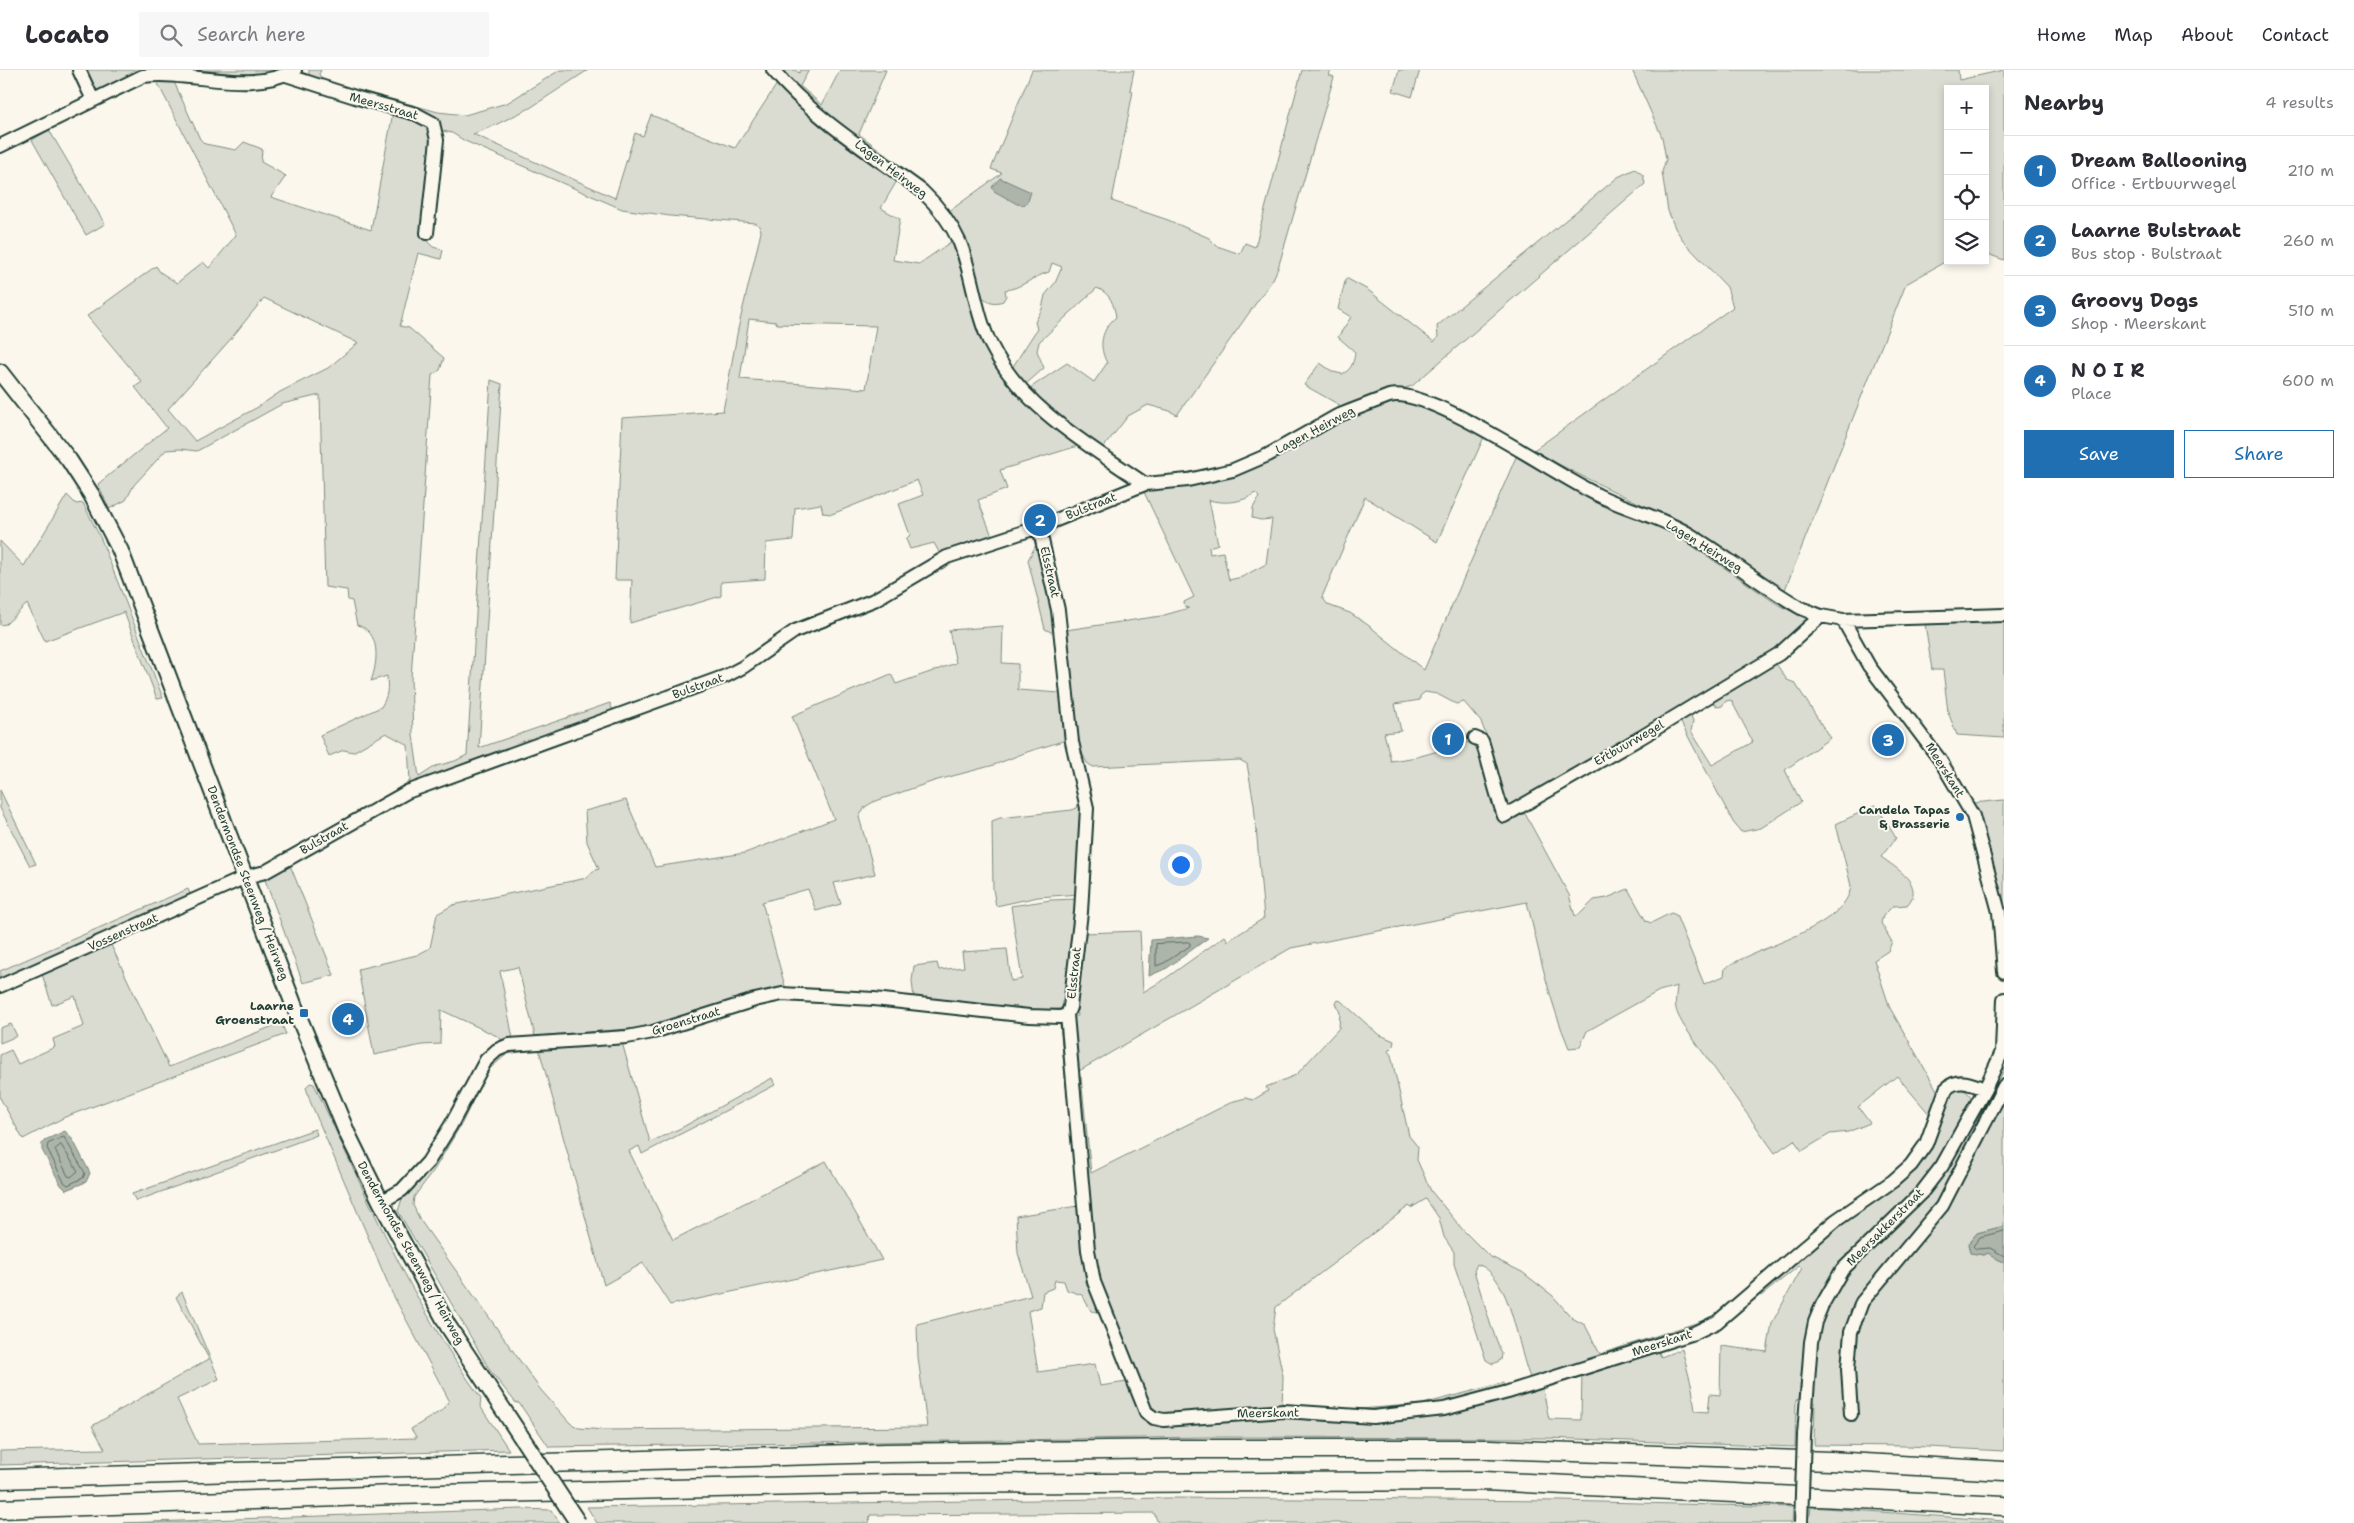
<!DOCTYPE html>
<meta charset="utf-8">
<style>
:root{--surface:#fff;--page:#f7f7f7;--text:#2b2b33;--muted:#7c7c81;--line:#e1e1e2;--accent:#1f6fb2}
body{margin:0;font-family:"Shantell Sans",sans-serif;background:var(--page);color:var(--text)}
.controls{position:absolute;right:15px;top:15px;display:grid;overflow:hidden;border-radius:0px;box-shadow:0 2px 8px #0003}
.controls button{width:45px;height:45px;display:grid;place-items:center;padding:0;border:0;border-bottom:1px solid var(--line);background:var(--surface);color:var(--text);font:25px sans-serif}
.you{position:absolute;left:1180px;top:794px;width:18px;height:18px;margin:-12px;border:4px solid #fff;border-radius:50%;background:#1a73e8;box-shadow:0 0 0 8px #1a73e833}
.badge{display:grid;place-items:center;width:32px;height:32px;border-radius:50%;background:var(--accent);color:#fff;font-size:16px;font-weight:700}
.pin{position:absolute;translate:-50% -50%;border:2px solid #fff;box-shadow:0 1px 5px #0006}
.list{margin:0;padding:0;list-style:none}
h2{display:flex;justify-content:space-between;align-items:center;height:65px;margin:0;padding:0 20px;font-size:21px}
h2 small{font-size:16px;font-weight:400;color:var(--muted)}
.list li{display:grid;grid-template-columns:32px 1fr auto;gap:15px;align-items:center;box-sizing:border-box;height:70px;padding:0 20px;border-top:1px solid var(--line)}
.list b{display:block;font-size:19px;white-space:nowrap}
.list p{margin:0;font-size:16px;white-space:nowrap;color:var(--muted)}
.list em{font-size:16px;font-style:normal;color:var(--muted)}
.actions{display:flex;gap:10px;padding:15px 20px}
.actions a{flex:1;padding:11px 0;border:1px solid var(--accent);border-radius:0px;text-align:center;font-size:18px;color:var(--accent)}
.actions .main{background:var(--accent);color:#fff}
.icon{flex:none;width:28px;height:28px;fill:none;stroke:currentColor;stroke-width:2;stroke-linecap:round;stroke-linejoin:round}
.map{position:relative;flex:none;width:2004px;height:1453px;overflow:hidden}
header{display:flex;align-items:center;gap:30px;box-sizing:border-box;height:70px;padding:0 25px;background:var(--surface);border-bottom:1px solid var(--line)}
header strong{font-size:24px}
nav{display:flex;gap:28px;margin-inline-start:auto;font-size:18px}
.search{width:350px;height:45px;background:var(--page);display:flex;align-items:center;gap:12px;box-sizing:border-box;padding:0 18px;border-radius:0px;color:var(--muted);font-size:19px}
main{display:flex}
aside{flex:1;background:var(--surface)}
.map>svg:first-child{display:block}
.green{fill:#dbdcd1;stroke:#7d8c82;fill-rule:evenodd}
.water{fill:#adb4aa;stroke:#74847b}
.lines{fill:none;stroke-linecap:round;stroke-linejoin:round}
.shore{stroke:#586d63;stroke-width:1}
.minor-casing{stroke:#1f3d34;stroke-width:16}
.major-casing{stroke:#1f3d34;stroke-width:19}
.highway-casing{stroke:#1f3d34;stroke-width:21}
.minor{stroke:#fbf7ec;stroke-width:12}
.major{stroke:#fbf7ec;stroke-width:15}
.highway{stroke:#fbf7ec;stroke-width:18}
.minor-bridge-casing{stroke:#1f3d34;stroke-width:16;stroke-linecap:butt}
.major-bridge-casing{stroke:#1f3d34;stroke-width:19;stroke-linecap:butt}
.minor-bridge{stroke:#fbf7ec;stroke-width:12}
.major-bridge{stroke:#fbf7ec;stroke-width:15}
.poi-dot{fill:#1f6fb2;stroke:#fbf7ec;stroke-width:2}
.labels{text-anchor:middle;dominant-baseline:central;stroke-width:4;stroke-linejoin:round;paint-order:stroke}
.street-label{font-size:12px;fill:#1f3d34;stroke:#fbf7ec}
.poi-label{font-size:12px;font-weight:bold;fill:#1f3d34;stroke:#fbf7ec;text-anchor:end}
</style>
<header>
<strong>Locato</strong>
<div class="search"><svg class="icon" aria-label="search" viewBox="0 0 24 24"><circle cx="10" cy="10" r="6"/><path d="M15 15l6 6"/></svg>Search here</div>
<nav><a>Home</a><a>Map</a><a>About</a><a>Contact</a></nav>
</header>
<main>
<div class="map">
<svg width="2004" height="1453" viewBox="0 0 2004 1453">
<rect width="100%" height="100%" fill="#fbf7ec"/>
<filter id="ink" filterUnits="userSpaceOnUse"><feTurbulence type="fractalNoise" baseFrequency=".02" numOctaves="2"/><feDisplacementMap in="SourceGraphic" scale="10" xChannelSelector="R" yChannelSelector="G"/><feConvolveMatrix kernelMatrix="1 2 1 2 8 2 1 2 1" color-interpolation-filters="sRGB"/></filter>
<g filter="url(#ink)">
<path class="green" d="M86,0h58l-43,20h-5z
M197,0h87l-36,5z
M309,0h12l-2,4 3,6 116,32 27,3 42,-12 53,-33h28l-58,38 -39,19 -18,7 142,64 20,-65 8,3 8,-21 84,33 42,-64 121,95 -17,29 19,11 -7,41 26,4 33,-23 21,70 14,37 94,97 -81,25 7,19 -29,11 14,36 -52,18 -6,-11 -24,6 -4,-10 4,-4 -11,-31 24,-9 -6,-15 -85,34 -9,-1 -2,-9 -26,4 -2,32 -27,3 -1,36 -44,3v14l-91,27 2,-43h-17l7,-162 101,-7 15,-82 23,-97 -1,-6 -5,-3 -85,-7 -48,-7 -157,-68 -13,-8 -13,-3 -130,-53zM749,249l27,3 1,2 99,2 -10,63 -126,-10z
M778,0h17l4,3 2,-3h8l-9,16 22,19 18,-35h46l-27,64 46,35 -3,3 -89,-68z
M1032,0h102l-4,20 3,1 -21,110 56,19 41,18 8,8 23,8 5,-11 10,4 47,-177h29l-2,5 5,2 -56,191 -5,11 -96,136 -7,-4 -22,-6 -20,11 -25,32c-26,-16 -53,-36 -73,-60l37,-25 27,19 13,-19c-9,-17 -6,-33 9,-46 -2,-13 -6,-24 -19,-29l-58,54 -2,9 7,17 -18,16 -14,-16 25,-39 -2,-7 7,-13 3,-14 10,-12 7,-16 -10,-4 -3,9c-15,4 -29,17 -44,18l1,6 -3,5c-10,4 -18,0 -25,-9l-30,-80 54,-39 -11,-4z
M1399,0h21l-8,27 -19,-6z
M1632,0h326l1,10 45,-10v190l-19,-7v-164h-37v171l-42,24 -122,308c-45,-30 -89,-62 -137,-85 -39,-19 -77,-35 -113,-57l199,-143 -6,-20 -42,-44 -10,-15 -7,-17 -6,-39 4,-13 -4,-22z
M167,9l7,3 26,57 5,5 31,6 8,-8 18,7 -1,13 25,14 -15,21 100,33 22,-118c19,7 35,7 39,28l-12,94 13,13 10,3 -2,9 -23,-6 -18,73 9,2 35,30 -4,12 -8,5 -21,303 2,57 6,42 17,-11 19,-5 12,-6 24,-375 11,4 -23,364 131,-45 3,8 -156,57 -16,16 -48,22h-24l41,-25 -2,-36 -22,-12 -33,19 -9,-2 -15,6 -9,-21 61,-28c7,-11 7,-18 6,-31l-16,5c7,-19 10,-50 -14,-56l-5,-24 -4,-1 -1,-10 -22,-3 -5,-192 -38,9 -85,47 -17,-2 -14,1 -32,35 -8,15 -17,9 -11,-25 69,-56 -32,-41 7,-5 -55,-66 69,-50 4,6 17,11 26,-21 6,6 27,-33 -80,-155zM264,228l94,45 -30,25 -48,24 -22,15 -63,34 -27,-32 61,-68z
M49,60l56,94 -19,11 -54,-95z
M1635,99l8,6 2,9 -233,202 -69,21 -39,-22 16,-22 13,9 9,2c10,-4 12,-13 13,-22l-17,-15 13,-20 -13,-8 8,-31 22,12 66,52 4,-5 -1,-11 181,-149z
M1394,329c32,2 63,23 90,38l-47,105 -72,-45 -43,100 6,8 22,8 18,12 56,45 92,-213 55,30 101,45 108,74 30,13 -21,23 -266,168 46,85 6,21 5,-2 14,-14 13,-2 21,-9 18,32 5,2 20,-10 5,2 28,69 20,-8 1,-8c31,-21 121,-40 126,-82l-15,-62 40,-19 20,33 -15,19c15,11 45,28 26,48l-14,1 -10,10 -2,7 11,19 -4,9 -14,9 16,48 48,84 -7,24 -34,-40 -39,31 12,16 -22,9 -18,2 -28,17 -8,-11 -19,13 -91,-127c-11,-19 -9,-19 -7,-40l-18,5 -72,40 -7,16 -11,1c-20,-47 -30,-97 -42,-146l-236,46 -212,123 -2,6h4l10,96 143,-72 12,-3 7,2 15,-9 -2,-4 30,-12 43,-47 1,-15 -4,-10 2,-3 3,1 37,33 16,7 -1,5 -5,5 3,4 18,81 9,11 -1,13 14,31 32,39 26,26 33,16 31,24 19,22 13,7 15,29 102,-33 1,3 -172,56c-14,-31 -19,-105 -54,-116l-3,7 17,55 11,28 -1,6 -8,4 -7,-4 -32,-96v-12l-10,-15 -5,-19 -13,-19 -15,9 -2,-2 -133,101 -3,22 10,47 -1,33 -120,7 -13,-9 -45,-113 -8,-28 -25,-250h7l-1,-8 -4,-1 11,-74 56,-2 3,61 19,-11 63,-45 3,5 36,-23 -10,-114 -7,-40 -7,-4 -147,7 -6,-4 -7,-14 -14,-119 95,-14 28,-8 -4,-1 -1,-5 10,-5 -51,-107 36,-5zM1255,423l4,4 -6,11 -1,10 9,2 11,-1 -6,45 -24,13 -13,3 -6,-28 -13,2 -1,-7 9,-3 -9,-44c14,4 34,3 46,-7zM1425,622l12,2 19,10 8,-2 17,20 6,15 -70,20 -26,4 -7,-28 17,-2 -6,-27 25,-4v-4z
M67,425l9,9 7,-1 18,36 62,159 -6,1 -33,-87 -79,29 -18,-37 -21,20 -6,1v-84l24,25z
M1037,473l21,88 -7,1 -6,-3 -17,-69z
M2004,539v129l-47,-3 -9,-23 -5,-42h-11l-7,-46 -72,-2 -28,-10 125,2z
M1003,556l-1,37 16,1v26l42,3 6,47 -39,12 -33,13 -60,16 -61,21 -8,5 -6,10 16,57 -41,9 7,21 -25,7 -8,-22 -46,13 24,88 -144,38 -107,8 -17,-69 -18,4 13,68 -8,3 -8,-6 -56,-26 -1,34 -18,1 -48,10 -16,-86 59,-14 13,-7 7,-34 16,-9 134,-27 6,-7 6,-2 -12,-27 -2,-31 41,-11 29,67 90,-14 89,-34 -42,-103 99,-42 5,10 60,-21 -7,-33z
M1775,592l12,18 8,3 35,55 -45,32 16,32 -40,26 -20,4 -8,-10 -54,-103 7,-5 5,2 2,5 -2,10 21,34 41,-23 -22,-42 -5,1 -4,5 -4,1 -5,-4 -1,-4z
M0,720l36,74 -6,2 -30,-58z
M2004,730v117l-7,-38 -24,-76z
M1078,734l3,3 -2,87 -41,3 -42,9 -3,-17 -1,-68 8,-3 72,-8 5,-2z
M290,795l44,110 -31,8 -39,-106z
M188,819l3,7 -191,84v-9z
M1077,829l-12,104 -5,6 -30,1 -116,-11 -2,-18 2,-15 23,-3 2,7 25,-3 -2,-15 45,-3 4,32 11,-2 -11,-73 40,-6z
M110,873l59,124 112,-44 5,11 -221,83 -42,22 -23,-41v-43l11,-5 7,14 37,-17 -2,-8 31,-13 -9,-30 -23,9 -10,-31z
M1066,952l33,287 -2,3 -6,-1 -9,-16 -15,-5 -3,-9 -9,-1 -2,8 -10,4 -2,15 -13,4 10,61 57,-8 5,22 27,-4 19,34h101l127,4 168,-35 7,34 32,1 1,-48 75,-24 4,9 21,-8 10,39 3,23 13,1 2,-18 10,1 1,-49 46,6 5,-29 30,-55 -3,-2 -38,30 -4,-5 73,-60 92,-68 9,-15 19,-56c9,-6 17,-2 22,6l-38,69 -19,23 -45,46 -61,90 -5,21 -5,52 -3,1 -1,47 -248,-9 -341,-1 -657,10 -30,-44h-3l-25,-31 -93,-161 6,-18 81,-126 22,-18 114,-10 29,103 31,-14 91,-50 3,7 -133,69 -3,-8 -10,5 44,89 153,-79 56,99 -212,45 -27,-42 -39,22 -65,-236 -32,5 -20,17 -25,52 -28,47 -20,27 -1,8 7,15 120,169 30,34 9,5 25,2 323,-3 -9,-70 -1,-33 114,-28 -13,-43 -2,-37 62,-10 -18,-182z
M11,954l6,12 -17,7v-15z
M2001,996l3,3 -23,55 -35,69 -66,79 -29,42 -5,15 -3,66 7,26 6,1c-3,-27 -8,-56 -4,-83 9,-56 66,-93 96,-137 24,-36 41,-79 56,-121v145l-27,7 -9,11 3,9 13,2 4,-2 16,10v188l-95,-5 -95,-1 1,-43 -3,-1c1,-25 1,-51 9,-75 20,-63 81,-100 120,-150 22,-29 43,-77 60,-110z
M310,1013l4,1c50,107 97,218 167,314l-1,8 29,44 -509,15v-14l105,-2 -13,-23 117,-67 -33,-62 6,-5 37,87 -42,20 21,45 219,-6 -6,-9 33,-20 5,-9 -57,-107 -82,-192 -4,-14z
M315,1059l2,6 -181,66 -4,-7z
M1503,1313l2,6 -34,10 -111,15v-5l63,-5z
M1169,1428l392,3 232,6 -1,16h-634l-4,-10 -284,2 -1,8h-272l-10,-16z
M1811,1437l193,14v2h-195z
M521,1439l30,1 9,13h-437z"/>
<path class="water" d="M1000,108l31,14 -3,9 -4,4 -7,-1 -23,-13 -2,-4z
M1198,866l10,2 -41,30 -18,8 2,-36z
M65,1061l8,9 17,33 -4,9 -20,8 -5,-5 -19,-35v-6l3,-4z
M2004,1156v37l-16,-10 -4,2 -14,-2 -2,-9 9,-11z"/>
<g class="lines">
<path class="shore" d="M1188,872l2,1v3l-26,17 -8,3v-22z
M61,1068l3,-1 21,36 -2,5 -15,7 -4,-3 -17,-34 1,-4z
M61,1075l17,26 -7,6 -3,-1 -13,-26z
M2004,1161l-24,6 -7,9 3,3 14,-1 14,8"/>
<g class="minor-casing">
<path id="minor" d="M79,0l14,30
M773,0c40,48 99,84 149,121 16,15 29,32 38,52 13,33 15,70 31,102 31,63 99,101 154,139l43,-4 45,-10 35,-15 69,-39 52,-20c38,-11 166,79 207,98 29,15 62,22 91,39 39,23 74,52 114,75l20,8 22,4 161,-5
M286,5l72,23 58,16 17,9 4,17 -10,93
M0,76l143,-70c49,-6 105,19 152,-6
M1039,457l19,83 14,132 15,66 -6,104 -11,95 -3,8 21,235 6,32 52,130 8,6 10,2 120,-9 89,6 71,-8 64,-17 186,-59 23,-11 118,-101 58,-40 18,-16 15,-21 20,-55c12,-12 26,-5 39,0
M1843,550l26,46 71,94 33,56 26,96 5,60
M1475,668l7,3c8,25 13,50 22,75l136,-78 139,-84 42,-38
M0,916l246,-109 19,-5 142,-80 319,-116 17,-9 52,-36 79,-31 73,-43 92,-30 106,-43
M381,1132l21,-12 26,-28 23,-37 35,-65 11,-10 12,-5 118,-8 26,-5 102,-32 27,-6 92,5 155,17 31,1 7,-2
M1851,1344l-3,-45 3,-37 11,-30 80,-96 62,-120
M1804,1365l7,-93 4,-20 7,-17 20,-35 80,-78 20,-26 43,-77 17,-37 2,-53"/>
</g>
<g class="major-casing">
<path id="major" d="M0,302l69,88 22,34 29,56 175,458 52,125 34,69 67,124 72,109"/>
</g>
<g class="highway-casing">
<path id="highway" d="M0,1409l885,-26 299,-4h306l340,12 174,10
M0,1439l395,-14 497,-11 592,-3 520,25"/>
</g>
<use href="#minor" class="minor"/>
<use href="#major" class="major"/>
<use href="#highway" class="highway"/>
<g class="minor-bridge-casing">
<path id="minor-bridge" d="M1801,1453l3,-88"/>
</g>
<g class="major-bridge-casing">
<path id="major-bridge" d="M520,1365l58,88"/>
</g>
<use href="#minor-bridge" class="minor-bridge"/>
<use href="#major-bridge" class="major-bridge"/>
</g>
</g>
<g class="poi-dot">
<circle cx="1960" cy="747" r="5"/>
<rect x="299" y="938" width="10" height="10" rx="2.5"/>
</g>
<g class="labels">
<g class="street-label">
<text transform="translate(384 36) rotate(16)">Meersstraat</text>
<text transform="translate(891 99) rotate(37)">Lagen Heirweg</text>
<text transform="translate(1315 360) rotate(-28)">Lagen Heirweg</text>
<text transform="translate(1091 436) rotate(-22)">Bulstraat</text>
<text transform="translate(1704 476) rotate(32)">Lagen Heirweg</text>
<text transform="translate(1050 502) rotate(77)">Elsstraat</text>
<text transform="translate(698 616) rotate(-20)">Bulstraat</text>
<text transform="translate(1629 673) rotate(-30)">Ertbuurwegel</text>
<text transform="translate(1945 700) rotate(58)">Meerskant</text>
<text transform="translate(324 768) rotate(-30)">Bulstraat</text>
<text transform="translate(248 813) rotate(69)">Dendermondse Steenweg / Heirweg</text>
<text transform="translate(123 862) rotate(-24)">Vossenstraat</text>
<text transform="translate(1074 903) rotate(-84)">Elsstraat</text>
<text transform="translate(686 951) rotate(-17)">Groenstraat</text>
<text transform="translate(1885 1157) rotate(-45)">Meersakkerstraat</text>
<text transform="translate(411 1183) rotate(61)">Dendermondse Steenweg / Heirweg</text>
<text transform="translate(1662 1273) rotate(-18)">Meerskant</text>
<text transform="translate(1268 1343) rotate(-1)">Meerskant</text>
</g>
<g class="poi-label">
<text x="1950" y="740">Candela Tapas<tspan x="1950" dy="14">&amp; Brasserie</tspan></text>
<text x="294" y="936">Laarne<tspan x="294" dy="14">Groenstraat</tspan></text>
</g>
</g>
</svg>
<div class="controls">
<button>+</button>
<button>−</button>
<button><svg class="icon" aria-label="locate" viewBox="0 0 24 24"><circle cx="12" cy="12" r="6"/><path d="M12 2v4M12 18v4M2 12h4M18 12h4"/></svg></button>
<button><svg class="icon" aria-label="layers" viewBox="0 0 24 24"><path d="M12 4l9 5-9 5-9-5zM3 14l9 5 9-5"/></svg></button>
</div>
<div class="you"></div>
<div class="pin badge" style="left:1448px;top:669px">1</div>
<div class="pin badge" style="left:1040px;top:450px">2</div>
<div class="pin badge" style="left:1888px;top:670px">3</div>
<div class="pin badge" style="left:348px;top:949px">4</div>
</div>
<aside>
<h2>Nearby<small>4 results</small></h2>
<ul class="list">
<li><span class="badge">1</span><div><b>Dream Ballooning</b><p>Office · Ertbuurwegel</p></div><em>210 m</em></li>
<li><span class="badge">2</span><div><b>Laarne Bulstraat</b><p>Bus stop · Bulstraat</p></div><em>260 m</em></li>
<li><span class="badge">3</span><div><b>Groovy Dogs</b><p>Shop · Meerskant</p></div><em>510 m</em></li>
<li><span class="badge">4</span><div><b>N O I R</b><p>Place</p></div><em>600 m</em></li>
</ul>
<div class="actions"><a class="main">Save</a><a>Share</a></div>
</aside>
</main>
